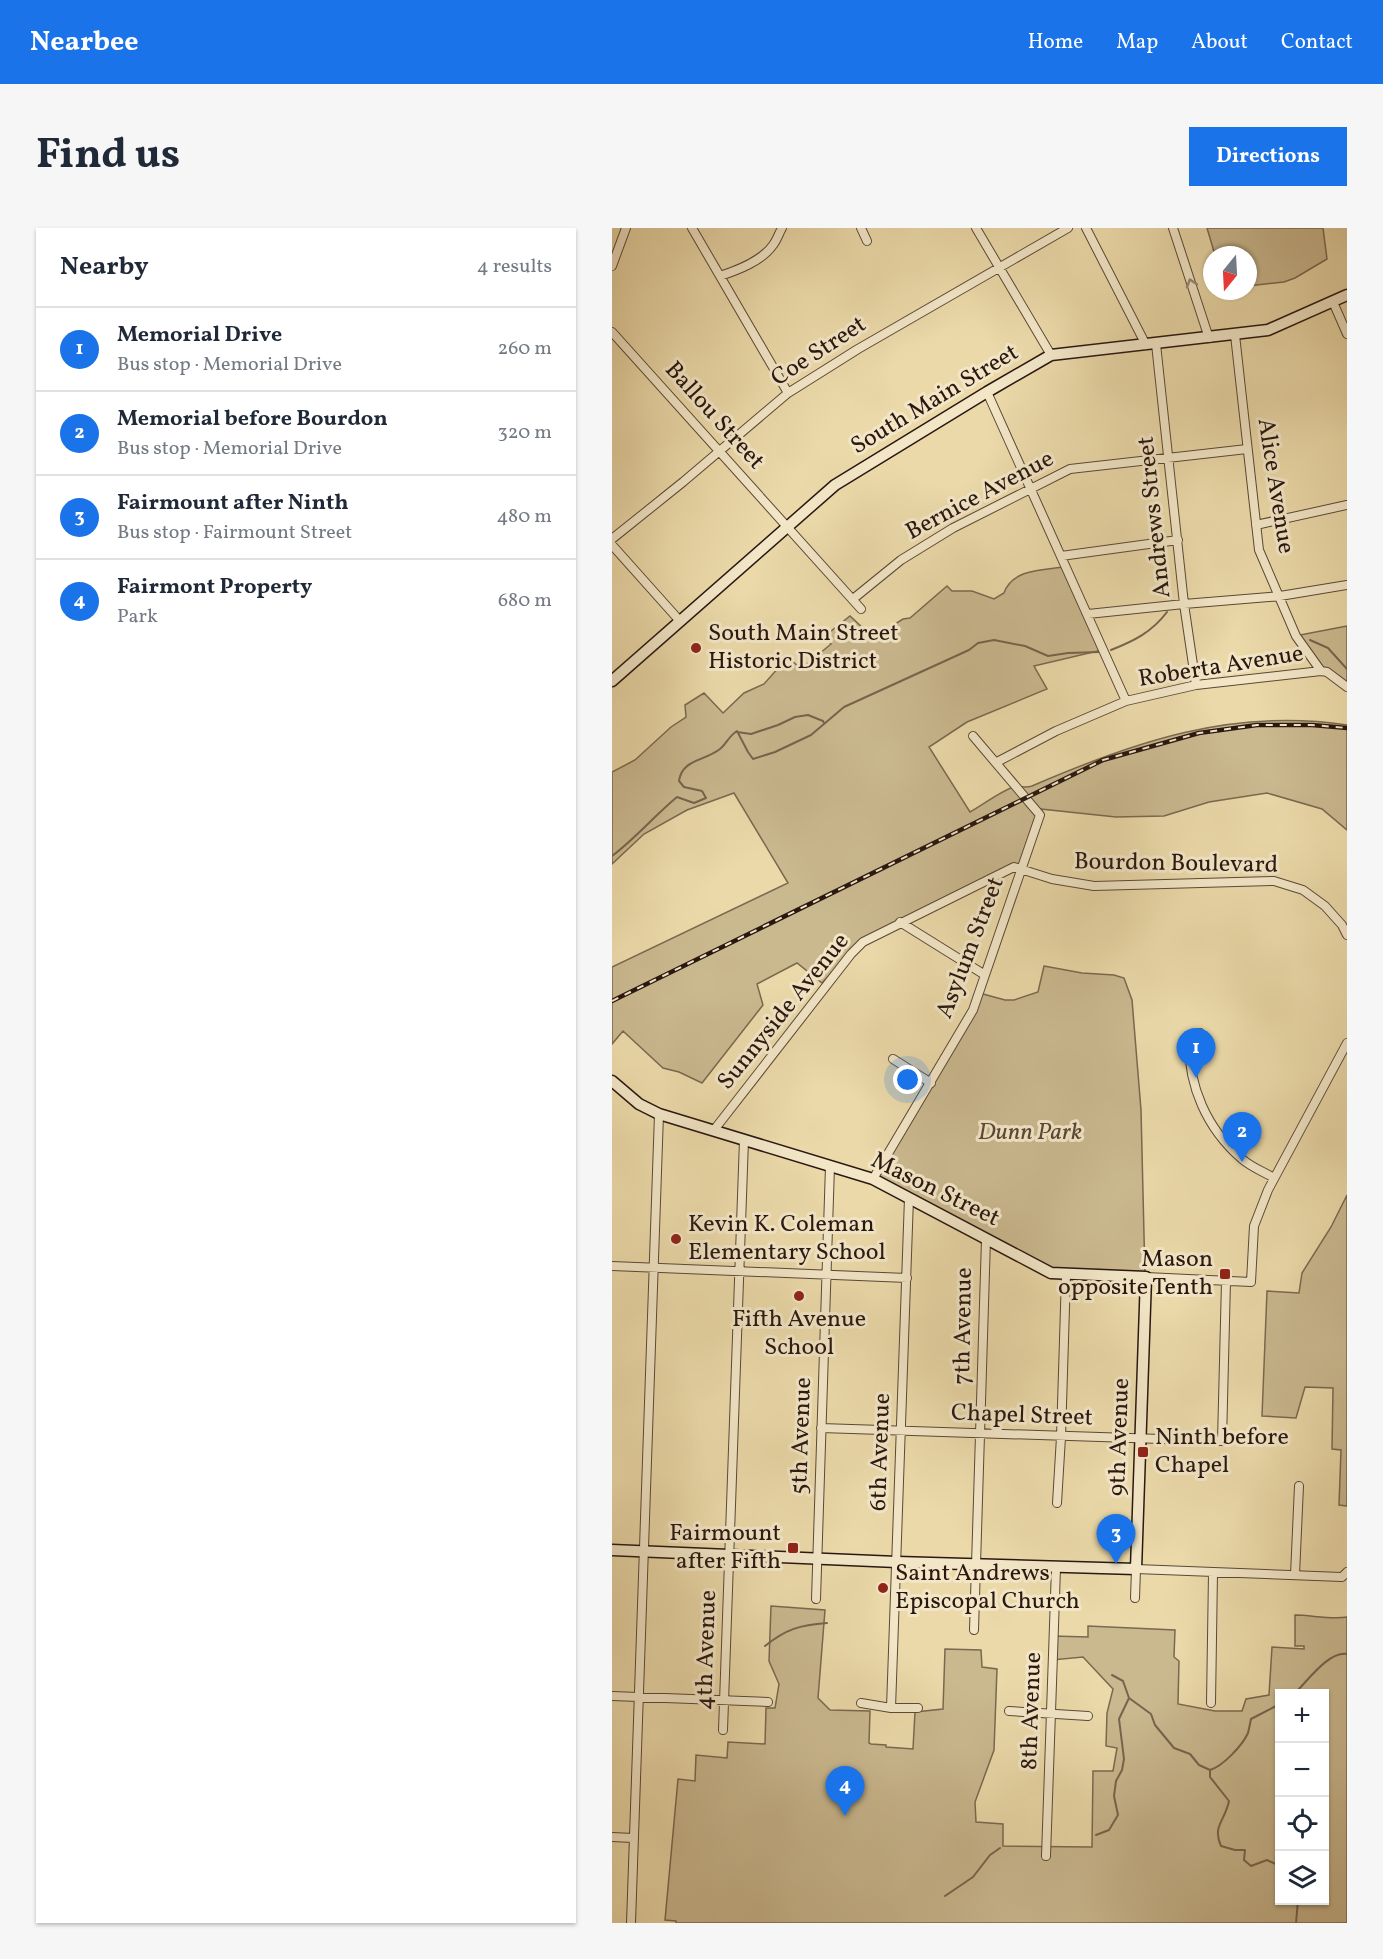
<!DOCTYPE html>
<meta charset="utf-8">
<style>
:root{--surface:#fff;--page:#f6f6f7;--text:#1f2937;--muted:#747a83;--line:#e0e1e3;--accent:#1a73e8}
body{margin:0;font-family:Vollkorn,serif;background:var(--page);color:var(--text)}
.controls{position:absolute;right:18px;bottom:18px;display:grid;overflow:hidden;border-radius:0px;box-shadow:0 2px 4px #0004}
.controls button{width:54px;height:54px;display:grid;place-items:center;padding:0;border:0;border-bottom:2px solid var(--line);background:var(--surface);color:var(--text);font:30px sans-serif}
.compass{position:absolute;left:591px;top:18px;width:54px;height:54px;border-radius:50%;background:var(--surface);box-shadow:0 2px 4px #0004;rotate:198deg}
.you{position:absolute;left:296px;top:852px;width:21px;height:21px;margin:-15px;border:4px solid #fff;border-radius:50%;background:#1a73e8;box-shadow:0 0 0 9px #1a73e833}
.badge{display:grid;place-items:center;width:39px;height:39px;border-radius:50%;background:var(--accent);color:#fff;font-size:20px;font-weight:700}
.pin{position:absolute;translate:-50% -50px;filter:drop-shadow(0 2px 3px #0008)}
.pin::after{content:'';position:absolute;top:32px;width:21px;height:18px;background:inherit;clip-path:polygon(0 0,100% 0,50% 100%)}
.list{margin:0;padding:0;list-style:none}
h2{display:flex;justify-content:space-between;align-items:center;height:78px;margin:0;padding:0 24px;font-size:26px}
h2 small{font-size:20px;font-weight:400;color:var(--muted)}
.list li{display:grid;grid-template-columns:39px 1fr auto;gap:18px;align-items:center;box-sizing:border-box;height:84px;padding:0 24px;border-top:2px solid var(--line)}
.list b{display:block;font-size:22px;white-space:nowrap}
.list p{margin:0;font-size:20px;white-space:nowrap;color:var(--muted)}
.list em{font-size:20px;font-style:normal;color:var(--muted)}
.icon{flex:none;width:33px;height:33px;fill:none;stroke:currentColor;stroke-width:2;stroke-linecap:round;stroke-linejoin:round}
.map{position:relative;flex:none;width:735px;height:1695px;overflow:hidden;border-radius:0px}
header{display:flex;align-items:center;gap:36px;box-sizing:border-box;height:84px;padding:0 30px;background:var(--accent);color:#fff}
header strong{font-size:28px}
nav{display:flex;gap:33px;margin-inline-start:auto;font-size:21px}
.intro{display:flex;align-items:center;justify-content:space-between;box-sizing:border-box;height:144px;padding:0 36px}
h1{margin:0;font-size:42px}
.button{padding:15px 27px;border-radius:0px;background:var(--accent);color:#fff;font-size:21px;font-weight:700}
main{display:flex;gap:36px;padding:0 36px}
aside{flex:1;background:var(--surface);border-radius:0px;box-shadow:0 2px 4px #0004}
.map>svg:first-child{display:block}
.green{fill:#cab88f;stroke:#7a6850;stroke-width:1.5;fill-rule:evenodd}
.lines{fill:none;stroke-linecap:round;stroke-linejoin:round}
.stream{stroke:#76644d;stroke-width:2}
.street-casing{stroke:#5a4836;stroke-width:10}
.secondary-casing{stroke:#291710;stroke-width:13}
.street{stroke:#f2e6c7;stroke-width:8}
.secondary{stroke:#f2e6c7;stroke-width:10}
.rail-casing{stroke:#291710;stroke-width:4.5}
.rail{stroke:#f2e6c7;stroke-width:2;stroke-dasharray:7;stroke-linecap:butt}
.oneway{stroke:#988975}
.poi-dot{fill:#8f2418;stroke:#f2e6c7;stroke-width:2}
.labels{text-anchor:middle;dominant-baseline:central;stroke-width:6;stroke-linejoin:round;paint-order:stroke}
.street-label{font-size:24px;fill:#291710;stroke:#f2e6c7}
.poi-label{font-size:24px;fill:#291710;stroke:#f2e6c7;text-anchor:start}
.park-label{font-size:24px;font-style:italic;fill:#594736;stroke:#f2e6c7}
</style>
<header>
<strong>Nearbee</strong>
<nav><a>Home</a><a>Map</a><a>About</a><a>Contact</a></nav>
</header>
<div class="intro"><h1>Find us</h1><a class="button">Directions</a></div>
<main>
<aside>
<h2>Nearby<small>4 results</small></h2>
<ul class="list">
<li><span class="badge">1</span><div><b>Memorial Drive</b><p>Bus stop · Memorial Drive</p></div><em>260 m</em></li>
<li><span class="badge">2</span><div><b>Memorial before Bourdon</b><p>Bus stop · Memorial Drive</p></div><em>320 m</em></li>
<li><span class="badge">3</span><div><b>Fairmount after Ninth</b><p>Bus stop · Fairmount Street</p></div><em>480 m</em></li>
<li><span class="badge">4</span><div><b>Fairmont Property</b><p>Park</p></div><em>680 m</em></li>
</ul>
</aside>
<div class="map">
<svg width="735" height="1695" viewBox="0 0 735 1695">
<rect width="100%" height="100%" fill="#ebd9a9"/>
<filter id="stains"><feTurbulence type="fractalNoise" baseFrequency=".00333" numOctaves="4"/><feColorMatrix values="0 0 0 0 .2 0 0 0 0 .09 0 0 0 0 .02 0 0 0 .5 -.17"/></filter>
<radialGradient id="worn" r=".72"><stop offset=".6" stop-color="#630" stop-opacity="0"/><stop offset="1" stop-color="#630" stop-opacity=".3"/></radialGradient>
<path class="green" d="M595,0h116l4,31 -32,19 -11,4 -36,4v-31h-33z
M452,339l38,83 -68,16 13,23 -80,33 -38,25 41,65c11,-6 34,-23 44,-25 7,-1 12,1 18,-1 104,-45 201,-78 315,-61v105l-25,-21 -55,-16 -58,9 -45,14 -48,1 -85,-9 9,11 -17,50 -10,-3 -153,76 -38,41 -25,-20 -40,21 6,21 -61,78 -23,-11 -16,-4 -40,-37 -11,13v-77l176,-84 -54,-90 -47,17 -43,24 -32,30v-92l23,-12 36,-33 15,-10 -1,-12 19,-12 19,20 21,-20 20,-9 24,-27 13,12 30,-25 -6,-8 25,-20 14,13 17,4 22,-14 7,-1 37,-32 5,5h20l22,8 10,-6c8,-24 39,-23 60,-26z
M735,398v58l-25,-18 -22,-31z
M432,738l38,7 32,2 10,3 8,22 9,110 4,166 -95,-6 -174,-93 103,-184 26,7h9l24,-8z
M735,967v311l-8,-1 2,-55 -9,-1 1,-61 -28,-1 -9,31 -34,-2 5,-125 32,2 3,-20 29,-46z
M159,1378l54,4 -7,88 12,12 40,1 -1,32 2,1 15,1v2l27,2 2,-37 28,-3 2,-60 36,1 1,17 15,2 -3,81 -19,52 1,20 27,2v22l89,1 1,-76h20l4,-23 -11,-2 1,-33 6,-24 -30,-32 -31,3 1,-24 35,1v-11l87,4 -1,27 5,4 -1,43 37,7h27l4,-12 23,-4 3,-48 32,2v-3h-9v-31c16,0 37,5 52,2v306h-671v-2l-11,-1 13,-141 17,2 1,-26 31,3 1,-16 37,2 1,-36h9l4,-24 -10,-23zM668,1466h44v206h-44z"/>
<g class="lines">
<path class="stream" d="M698,412l18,8 19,21
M499,422c23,-9 41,-18 56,-38
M125,504l14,2 27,-9 17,-8 13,-2 15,6 1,2
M0,628c24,-18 42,-40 65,-59l17,6 12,-5 -4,-7 -18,-4 -5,-6c3,-22 26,-20 41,-32 6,-5 9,-13 17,-18l11,21 5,7 22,-7 36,-17 33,-28 125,-57 9,-7 16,-3 31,6 23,10 20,-3 31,-1
M153,1418c21,-17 35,-21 62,-23
M500,1447l11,6 6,17 22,16 4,11 19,23 16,6 9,11 11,5c13,-4 32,-24 38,-37 1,-4 2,-9 3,-14l29,-15
M682,1466c13,-12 34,-43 53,-40
M598,1543v6l19,24c-4,20 -17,25 -8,45l14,4h10l-1,10 7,6 16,-6 13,6
M484,1607l13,-5 9,-15 -4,-19 2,-15 6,-11 2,-11 -5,-40 10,-21
M333,1668l28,-19 17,-22 10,-7
M684,1695l2,-23"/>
<g class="street-casing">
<path id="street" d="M80,0l96,165
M249,0l6,13
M364,0l75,127
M474,0l60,117
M561,0l36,110
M0,38l14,-38
M108,48c18,-6 42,-15 53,-31 4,-5 6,-12 9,-17
M721,74l14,32
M0,104l249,277
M623,107l24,215 37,86 25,35 6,1 20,15
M544,116l28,260 12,81
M375,164l139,309
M644,297l91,-20
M0,311l71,-57 105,-89 70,-44 210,-121
M0,317l67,75
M449,328l117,-16
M241,371l48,-39 52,-32 117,-59 177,-20
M476,386l96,-10 96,-8 67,-11
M385,534l59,-31 70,-30 70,-16 125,-14
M288,694l85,53
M588,805l-11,7c-1,46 18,89 53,119 9,8 22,13 32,19
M281,831l38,24
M102,902l137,-176 12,-12 151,-75 38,12 42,7 180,-5 29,9 22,16 17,19 5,10
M261,951l100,-169 67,-195 -67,-79
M0,1038l295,12
M534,1049l105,5 3,-56 14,-36 79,-147
M209,1200l401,13 4,-160
M445,1275l4,-66 5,-162
M683,1347l4,-89
M523,1370l1,-29 206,8 5,-5
M204,1371l14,-433
M362,1402l12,-391
M0,1468l156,6
M249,1475l30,5h27
M599,1475l2,-130
M279,1480l18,-510
M397,1483l79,5
M111,1502l21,-590
M0,1609l21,1
M434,1628l10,-288
M19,1695l28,-809"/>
</g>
<g class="secondary-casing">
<path id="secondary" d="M0,453l223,-196 152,-93 64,-37 217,-25 79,-35
M0,853l27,23 20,10 214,65 178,94 95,4 -10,292 -239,-7 -285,-12"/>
</g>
<use href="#street" class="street"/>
<use href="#secondary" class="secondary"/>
<g class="rail-casing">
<path id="rail" d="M0,773l491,-241 96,-27 58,-8h55l35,3"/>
</g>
<use href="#rail" class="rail"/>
</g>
<defs><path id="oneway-chevron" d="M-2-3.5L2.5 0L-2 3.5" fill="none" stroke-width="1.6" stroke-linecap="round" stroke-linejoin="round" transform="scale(1.5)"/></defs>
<use class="oneway" href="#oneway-chevron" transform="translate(579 55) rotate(-108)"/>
<g class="poi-dot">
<circle cx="84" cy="420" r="6"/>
<circle cx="64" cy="1011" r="6"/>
<rect x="607" y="1040" width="12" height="12" rx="3"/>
<circle cx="187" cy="1068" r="6"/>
<rect x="525" y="1218" width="12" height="12" rx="3"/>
<rect x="175" y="1314" width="12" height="12" rx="3"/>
<circle cx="271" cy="1360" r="6"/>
</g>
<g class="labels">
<g class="street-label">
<text transform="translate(207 124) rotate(-33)">Coe Street</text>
<text transform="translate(323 172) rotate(-31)">South Main Street</text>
<text transform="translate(102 188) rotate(48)">Ballou Street</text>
<text transform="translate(663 258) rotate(81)">Alice Avenue</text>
<text transform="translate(368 268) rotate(-28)">Bernice Avenue</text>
<text transform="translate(543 289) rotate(-96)">Andrews Street</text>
<text transform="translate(609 439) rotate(-9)">Roberta Avenue</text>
<text transform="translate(564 636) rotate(1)">Bourdon Boulevard</text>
<text transform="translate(359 720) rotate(-69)">Asylum Street</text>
<text transform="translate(172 784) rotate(-51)">Sunnyside Avenue</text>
<text transform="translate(323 962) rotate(26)">Mason Street</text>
<text transform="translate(352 1098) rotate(-89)">7th Avenue</text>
<text transform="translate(410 1188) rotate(2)">Chapel Street</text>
<text transform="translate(190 1208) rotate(-88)">5th Avenue</text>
<text transform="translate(508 1209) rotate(-88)">9th Avenue</text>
<text transform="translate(269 1224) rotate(-88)">6th Avenue</text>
<text transform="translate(95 1422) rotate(-88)">4th Avenue</text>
<text transform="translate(420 1483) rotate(-88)">8th Avenue</text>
</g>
<g class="poi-label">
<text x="96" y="406">South Main Street<tspan x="96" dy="28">Historic District</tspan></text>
<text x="76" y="997">Kevin K. Coleman<tspan x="76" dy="28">Elementary School</tspan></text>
<text x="601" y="1032" text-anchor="end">Mason<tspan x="601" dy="28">opposite Tenth</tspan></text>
<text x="187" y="1092" text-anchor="middle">Fifth Avenue<tspan x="187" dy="28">School</tspan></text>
<text x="543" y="1210">Ninth before<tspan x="543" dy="28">Chapel</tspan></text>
<text x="169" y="1306" text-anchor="end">Fairmount<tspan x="169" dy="28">after Fifth</tspan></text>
<text x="283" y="1346">Saint Andrews<tspan x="283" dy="28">Episcopal Church</tspan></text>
</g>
<g class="park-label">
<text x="418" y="905">Dunn Park</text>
</g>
</g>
<rect width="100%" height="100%" filter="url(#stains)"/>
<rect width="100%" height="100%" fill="url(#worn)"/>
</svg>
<div class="controls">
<button>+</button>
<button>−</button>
<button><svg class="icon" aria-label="locate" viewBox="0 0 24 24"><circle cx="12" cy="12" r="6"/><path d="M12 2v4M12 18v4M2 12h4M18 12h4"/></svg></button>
<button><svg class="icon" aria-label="layers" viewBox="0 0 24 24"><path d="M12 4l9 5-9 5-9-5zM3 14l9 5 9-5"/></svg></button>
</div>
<svg class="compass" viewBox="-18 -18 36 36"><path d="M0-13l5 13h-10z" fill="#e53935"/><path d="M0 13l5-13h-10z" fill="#747a83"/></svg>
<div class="you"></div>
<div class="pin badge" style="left:584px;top:850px">1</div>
<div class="pin badge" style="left:630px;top:934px">2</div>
<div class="pin badge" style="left:504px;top:1336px">3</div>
<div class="pin badge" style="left:233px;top:1588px">4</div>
</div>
</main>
